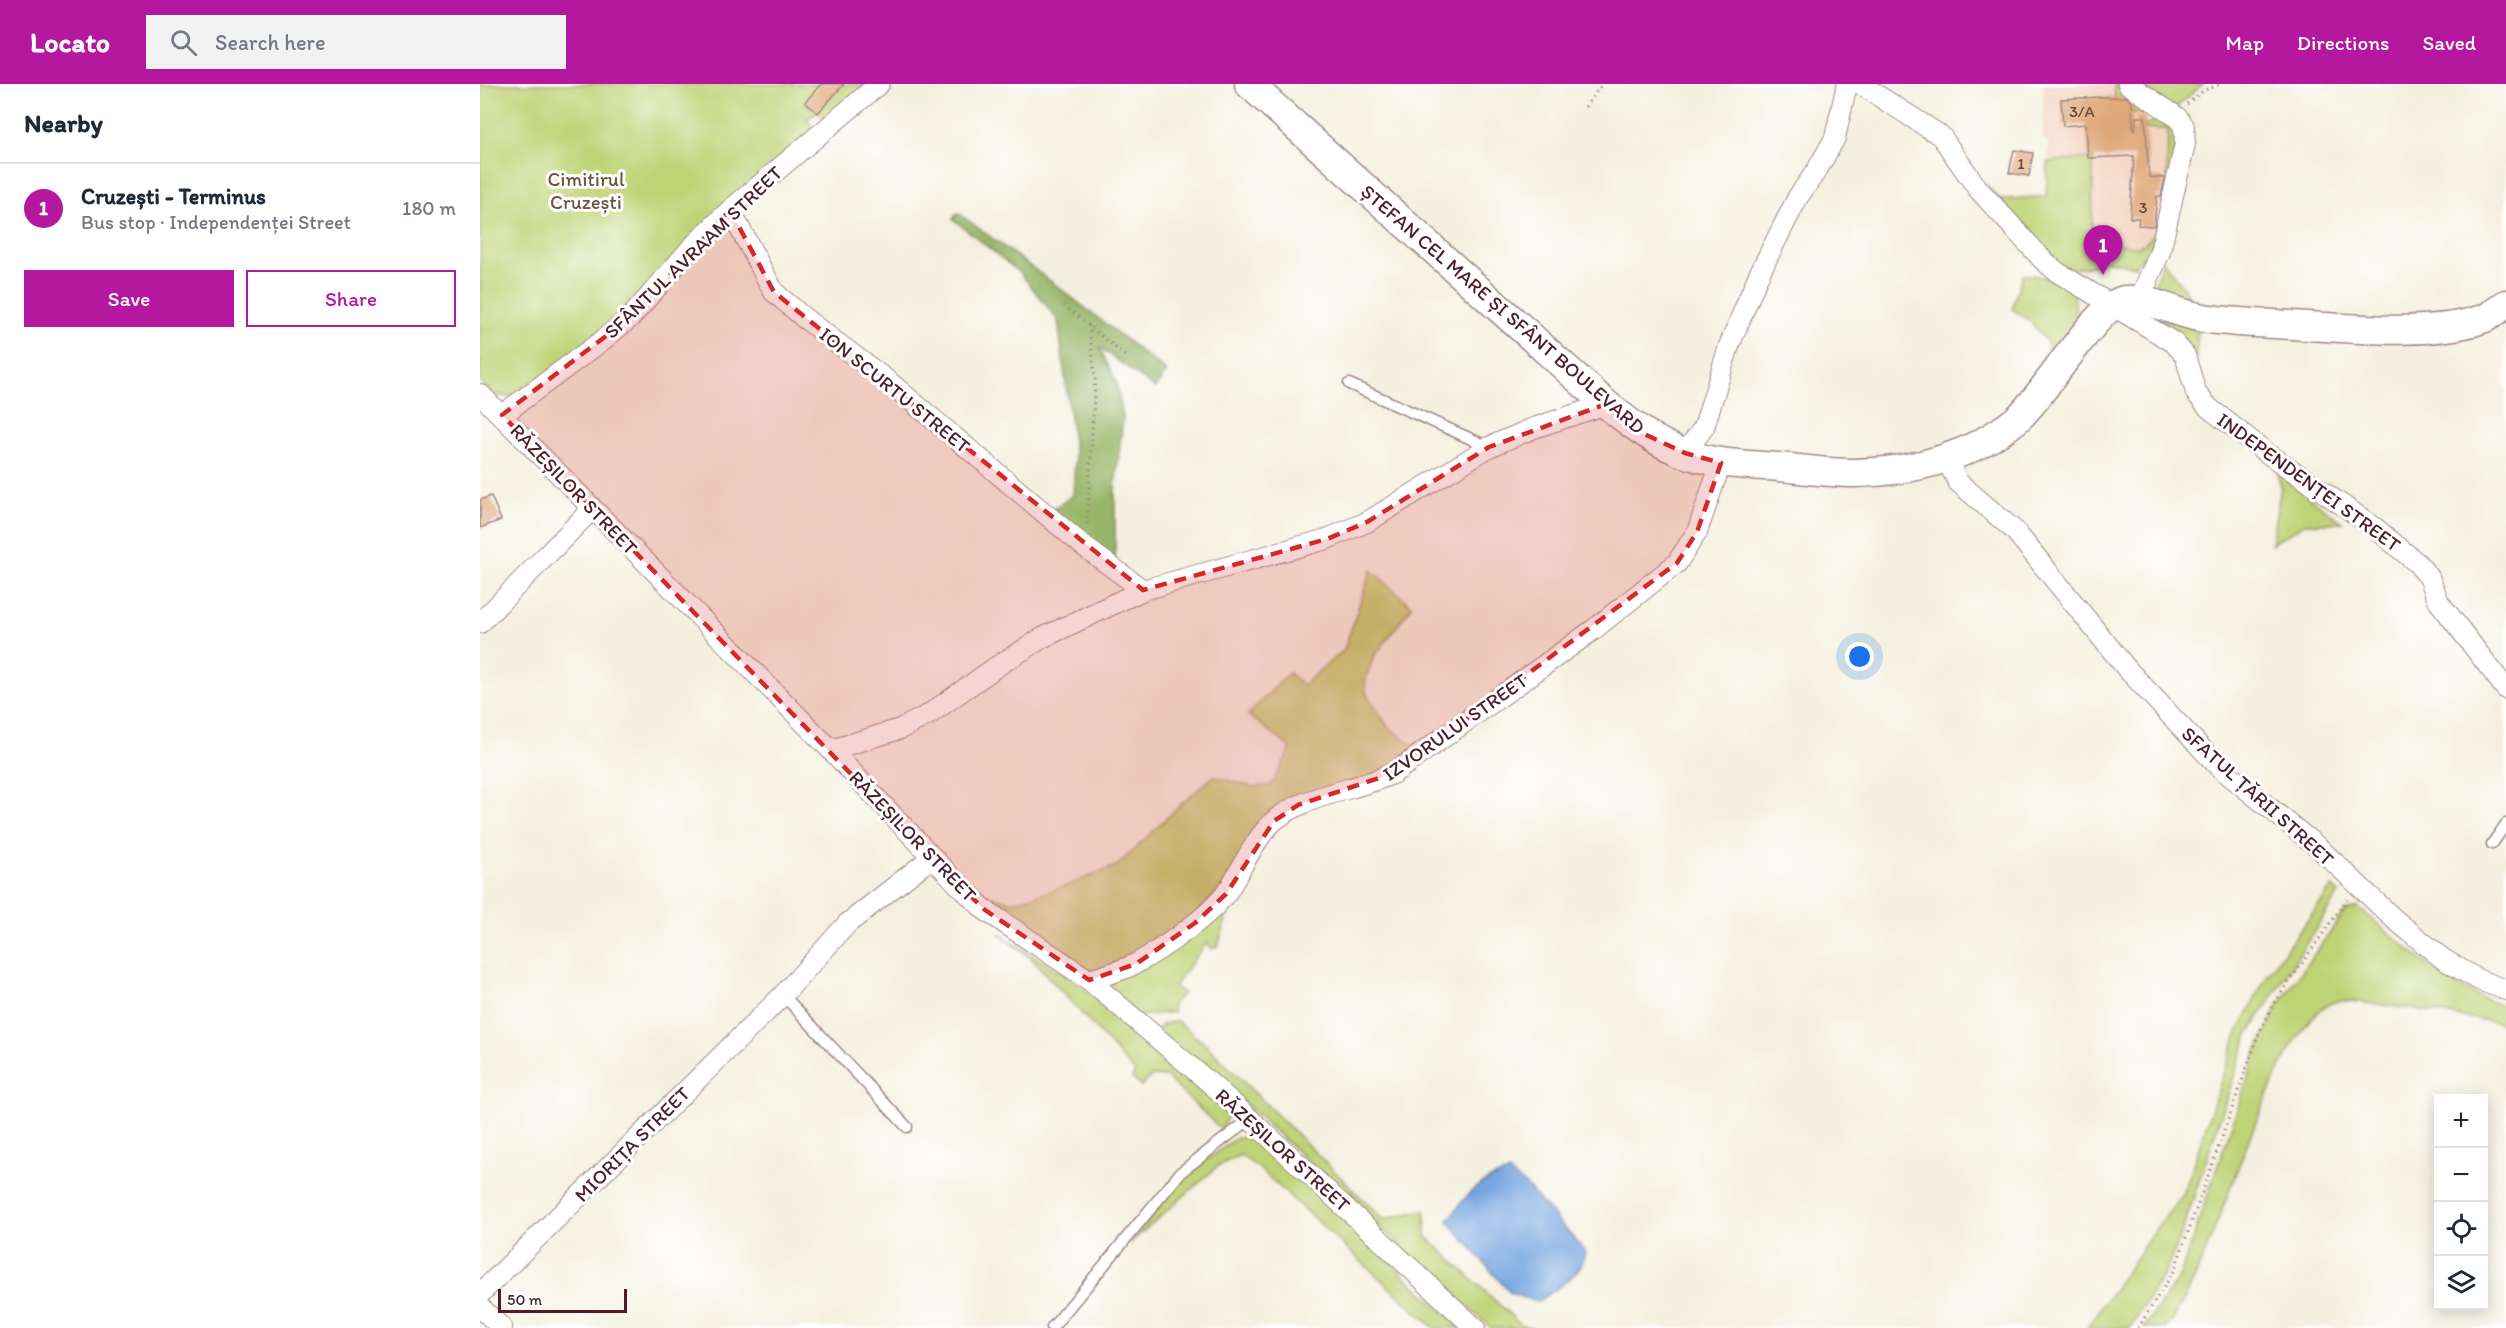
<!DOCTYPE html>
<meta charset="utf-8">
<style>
:root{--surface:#fff;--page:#f2f2f3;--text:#1f2937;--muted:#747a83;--line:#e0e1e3;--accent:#b5179e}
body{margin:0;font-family:Itim,sans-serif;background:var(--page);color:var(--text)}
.controls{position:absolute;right:18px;bottom:18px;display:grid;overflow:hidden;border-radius:0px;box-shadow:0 3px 15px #0003}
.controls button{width:54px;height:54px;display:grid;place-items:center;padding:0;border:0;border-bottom:2px solid var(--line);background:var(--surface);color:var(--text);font:30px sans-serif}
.scale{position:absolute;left:18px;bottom:15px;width:129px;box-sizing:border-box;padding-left:6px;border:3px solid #4a1f2b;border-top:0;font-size:16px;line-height:21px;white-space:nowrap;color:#4a1f2b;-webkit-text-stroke:4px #fff;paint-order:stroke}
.you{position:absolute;left:1380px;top:573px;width:21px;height:21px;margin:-15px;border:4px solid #fff;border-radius:50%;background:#1a73e8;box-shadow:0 0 0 9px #1a73e833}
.badge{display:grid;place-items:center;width:39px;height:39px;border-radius:50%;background:var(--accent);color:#fff;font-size:20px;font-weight:700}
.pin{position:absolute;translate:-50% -50px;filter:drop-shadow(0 2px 3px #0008)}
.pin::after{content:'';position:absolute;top:32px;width:21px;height:18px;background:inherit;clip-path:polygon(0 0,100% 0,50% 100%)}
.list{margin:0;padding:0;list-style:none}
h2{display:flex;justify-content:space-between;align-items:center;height:78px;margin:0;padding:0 24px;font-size:26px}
h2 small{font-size:20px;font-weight:400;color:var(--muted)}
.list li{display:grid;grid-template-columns:39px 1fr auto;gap:18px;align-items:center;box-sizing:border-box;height:90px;padding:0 24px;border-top:2px solid var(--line)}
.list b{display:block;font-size:22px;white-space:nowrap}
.list p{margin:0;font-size:20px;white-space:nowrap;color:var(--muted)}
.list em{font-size:20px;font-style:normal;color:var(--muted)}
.actions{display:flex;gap:12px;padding:18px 24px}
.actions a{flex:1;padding:14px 0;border:2px solid var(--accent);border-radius:0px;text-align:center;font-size:21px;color:var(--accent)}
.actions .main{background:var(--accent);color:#fff}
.icon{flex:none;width:33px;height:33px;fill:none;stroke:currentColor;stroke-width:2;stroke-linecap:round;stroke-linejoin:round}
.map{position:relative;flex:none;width:2026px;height:1244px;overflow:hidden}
header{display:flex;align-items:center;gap:36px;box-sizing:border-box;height:84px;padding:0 30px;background:var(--accent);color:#fff}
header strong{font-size:28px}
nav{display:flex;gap:33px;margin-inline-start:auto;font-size:21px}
.search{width:420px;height:54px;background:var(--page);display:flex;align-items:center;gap:15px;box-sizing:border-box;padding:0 21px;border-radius:0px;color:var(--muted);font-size:22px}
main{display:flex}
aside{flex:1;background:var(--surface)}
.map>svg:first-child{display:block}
.built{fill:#f4d3c0}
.green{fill:#bfd376;stroke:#847950;stroke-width:1.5}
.forest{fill:#97b567;stroke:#706a49;stroke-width:1.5}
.water{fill:#74a5df;stroke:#5f6285;stroke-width:1.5}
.building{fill:#dfa879}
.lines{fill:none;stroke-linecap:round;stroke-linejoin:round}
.lane-casing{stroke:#9f8885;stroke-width:13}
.street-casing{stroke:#9f8885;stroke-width:22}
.secondary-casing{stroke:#9f8885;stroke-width:31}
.path{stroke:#9f8885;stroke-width:3;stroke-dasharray:1.5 4.5;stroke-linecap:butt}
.lane{stroke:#fff;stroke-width:10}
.street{stroke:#fff;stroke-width:20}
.secondary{stroke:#fff;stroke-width:28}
.marked{fill:#d62828;fill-opacity:0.2;stroke:#d62828;stroke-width:4.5;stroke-dasharray:12 8;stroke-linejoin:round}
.labels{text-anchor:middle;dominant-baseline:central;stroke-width:6;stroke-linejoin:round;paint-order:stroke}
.number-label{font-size:16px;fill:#6f413e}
.park-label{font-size:20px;fill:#6d5542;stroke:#fff}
.street-label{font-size:20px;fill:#4a1f2b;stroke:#fff}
</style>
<header>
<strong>Locato</strong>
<div class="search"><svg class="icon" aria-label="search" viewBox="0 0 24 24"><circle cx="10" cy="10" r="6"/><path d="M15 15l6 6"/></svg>Search here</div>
<nav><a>Map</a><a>Directions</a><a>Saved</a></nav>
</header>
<main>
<aside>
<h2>Nearby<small></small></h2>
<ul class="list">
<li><span class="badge">1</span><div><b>Cruzești - Terminus</b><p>Bus stop · Independenței Street</p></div><em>180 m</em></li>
</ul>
<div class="actions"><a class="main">Save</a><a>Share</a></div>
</aside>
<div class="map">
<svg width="2026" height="1244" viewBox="0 0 2026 1244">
<rect width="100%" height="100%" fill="#fff"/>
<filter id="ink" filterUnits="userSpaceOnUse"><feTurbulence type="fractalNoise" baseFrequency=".0167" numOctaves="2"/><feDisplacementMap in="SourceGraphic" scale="12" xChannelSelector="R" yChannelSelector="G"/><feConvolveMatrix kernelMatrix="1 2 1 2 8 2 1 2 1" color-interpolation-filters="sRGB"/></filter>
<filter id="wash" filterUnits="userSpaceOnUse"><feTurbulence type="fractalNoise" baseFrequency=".008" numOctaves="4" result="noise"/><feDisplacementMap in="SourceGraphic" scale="24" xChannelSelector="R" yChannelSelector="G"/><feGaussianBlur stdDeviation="1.35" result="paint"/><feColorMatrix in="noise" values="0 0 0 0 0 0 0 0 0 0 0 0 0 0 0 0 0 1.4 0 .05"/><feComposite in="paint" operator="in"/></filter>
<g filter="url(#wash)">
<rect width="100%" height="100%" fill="#f4f0df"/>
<path class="built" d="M1564,0h70l1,14 17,-1 1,16 14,-1 -1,17h22l-2,68 -4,26 -16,21 -7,3 -30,-5 -1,4 -8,-1v-4l-9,-1 2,-82 -45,4v-19l-6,-4z"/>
<path class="green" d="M0,0h388l-42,35 -8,-6 -12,6 6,7 -1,8 -200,193 -100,70 -15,-2 -16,-13z
M1634,0l42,23 -9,5 -15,1 -1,-16 -16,1z
M1656,0h67l-28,24z
M1687,32l11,15 -6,41 -5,6 1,-49h-22v-5z
M1613,74l-1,82 9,1v4l7,1 1,-4c34,6 32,10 53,-19l-13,28 -14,15 -38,-7 -1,6 -32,6 -79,-87 16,16 45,-4 2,-34z
M1683,177l37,49 -42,-16 -3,-12z
M1543,190l31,5 20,8 2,29 -6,16 -31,42 9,-31 -18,-22 -18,-12z
M1662,233l56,7 -2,35 -24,-31z
M1797,389l65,49 -38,2 -33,20 10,-57z
M891,486l41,36 -39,52 -8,23 1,12 22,34 28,20 -41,28 -74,24 -107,118 -60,42 -47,12 -89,-60 -17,-17 32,8 53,-16 52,-21 64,-62 32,-27 39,11 18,-2 20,-37 -43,-33 41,-42 14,12 41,-35z
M1852,803l7,6 -91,141 -69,207 -16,35 -33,52h-43l71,-102 25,-31 53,-159 32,-62z
M755,806l-17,56 -6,3 -5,-7 -33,44 9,7 -11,13 1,6 -33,4 -39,-33z
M1877,823c43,33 96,87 149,99v18c-43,-7 -87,-15 -130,-20 -12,-1 -25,-4 -37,-3 -65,6 -125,274 -173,327h-22l36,-52 77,-225 22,-47 66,-93z
M519,850l81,51 149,127 -7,18 -56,-53 -14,-1 -11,10 -9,-8 3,-6 -103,-113z
M697,937l28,23 178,175 42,-9 1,26 94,88 12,4h-41l-248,-226 -86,-71 5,-6z
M775,1051l205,193h-26l-174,-159 -20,-14 -22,11 -89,78 55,-67 52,-39z"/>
<path class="forest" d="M478,129l99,73 110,86 -12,16 -56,-41 17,34 7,37 -8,69v77l-64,-53 22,-16 2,-36 -17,-139 -38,-47 -67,-54z"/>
<path class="water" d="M1029,1088l17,13 59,66c0,24 -31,38 -48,51l-27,-9 -62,-72c18,-26 29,-41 61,-49z"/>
<g id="blocks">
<path class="building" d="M341,0h23l-26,29 -13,-11z
M1621,13h25l6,4 1,29h2l1,-13h9l4,60 16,1 -4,18h-4l-3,30 -16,-1 1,-7h-9l4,-62 -46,2 -2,-34 -23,2 -2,-27z
M1534,66l19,3 -4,23 -20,-3z
M11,412l10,24 -21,8v-28z"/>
</g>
</g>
<g filter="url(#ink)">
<use href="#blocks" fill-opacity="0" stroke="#9f8885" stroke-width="1.5"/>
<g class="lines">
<g class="lane-casing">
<path id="lane" d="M869,300l140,63
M2012,760l14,-20
M303,911l124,132
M572,1244l129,-156 69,-53"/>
</g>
<g class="street-casing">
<path id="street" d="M1380,0l81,52 37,53 65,71 14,12 116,70 12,13 11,38 13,15 58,45 107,74 43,36 12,14 10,25 67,87
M1648,0l49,33 7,9 1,18 -25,108 -21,49
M250,126l44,82 30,26 84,63 198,167 57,42
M0,310l351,356 126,133 28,27 104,70 136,116 250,232
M22,331l101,-75 28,-23 60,-69 39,-38 149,-126
M1205,369l19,-26 25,-81 30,-72 39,-77 19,-27 18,-32 12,-54
M1466,375l12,23 57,49 112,138 91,97 101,82 74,70 50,41 36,21 27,10
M0,539l112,-114
M351,666l69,-21 28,-14 68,-48 46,-29 101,-48 184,-51 40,-17 122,-75 45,-19 72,-24
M609,896c16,-5 33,-9 48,-17 25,-14 73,-47 90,-71 14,-21 28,-55 48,-72 33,-27 81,-29 119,-47l199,-143 84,-67 20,-31 24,-69
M0,1210l303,-299 64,-71 84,-66
M0,1223l22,21"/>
</g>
<g class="secondary-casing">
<path id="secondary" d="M769,0l357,320c25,20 49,39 80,50 30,10 62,11 93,13 24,2 50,6 74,6 59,-1 117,-16 163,-53 27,-22 81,-117 109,-120 21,-3 52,13 73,17 30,6 63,6 94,8 52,3 145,12 193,-7 7,-3 14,-9 21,-14"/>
</g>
<path class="path" d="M1707,20l17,-14 17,-6
M1105,23l17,-23
M584,221l64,53
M607,440l8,-145 -6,-54
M1658,1244l36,-57 85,-238 14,-28 74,-106"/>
<use href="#lane" class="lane"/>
<use href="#street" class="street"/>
<use href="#secondary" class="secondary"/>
</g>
</g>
<path class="marked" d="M250,126l44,82 369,298 184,-51 40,-17 122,-75 117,-43 36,29 43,20 36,10 -24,69 -20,31 -283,210 -96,32 -24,16 -48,73 -31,29 -59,41 -47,16 -104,-70 -28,-27 -455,-468 129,-98z"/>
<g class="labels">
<g class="number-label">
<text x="1602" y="27">3/A</text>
<text x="1541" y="79">1</text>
<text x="1663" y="123">3</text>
</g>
<g class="park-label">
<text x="106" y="95">Cimitirul<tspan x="106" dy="23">Cruzești</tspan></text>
</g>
<g class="street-label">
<text transform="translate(213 168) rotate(-44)">SFÂNTUL AVRAAM STREET</text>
<text transform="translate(1023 225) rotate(41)">ȘTEFAN CEL MARE ȘI SFÂNT BOULEVARD</text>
<text transform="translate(415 306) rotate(39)">ION SCURTU STREET</text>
<text transform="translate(1829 398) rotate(36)">INDEPENDENȚEI STREET</text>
<text transform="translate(94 405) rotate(46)">RĂZEȘILOR STREET</text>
<text transform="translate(975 643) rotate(-35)">IZVORULUI STREET</text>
<text transform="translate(1778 712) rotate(42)">SFATUL ȚĂRII STREET</text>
<text transform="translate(433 752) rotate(46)">RĂZEȘILOR STREET</text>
<text transform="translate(152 1060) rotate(-45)">MIORIȚA STREET</text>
<text transform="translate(803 1066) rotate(42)">RĂZEȘILOR STREET</text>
</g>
</g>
</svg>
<div class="controls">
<button>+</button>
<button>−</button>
<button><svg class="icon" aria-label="locate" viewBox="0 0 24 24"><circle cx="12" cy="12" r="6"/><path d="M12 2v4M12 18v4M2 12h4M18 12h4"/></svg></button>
<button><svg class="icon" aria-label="layers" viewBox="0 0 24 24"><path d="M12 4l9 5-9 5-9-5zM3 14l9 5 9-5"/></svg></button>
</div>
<div class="scale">50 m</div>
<div class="you"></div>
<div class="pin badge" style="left:1623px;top:191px">1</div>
</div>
</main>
